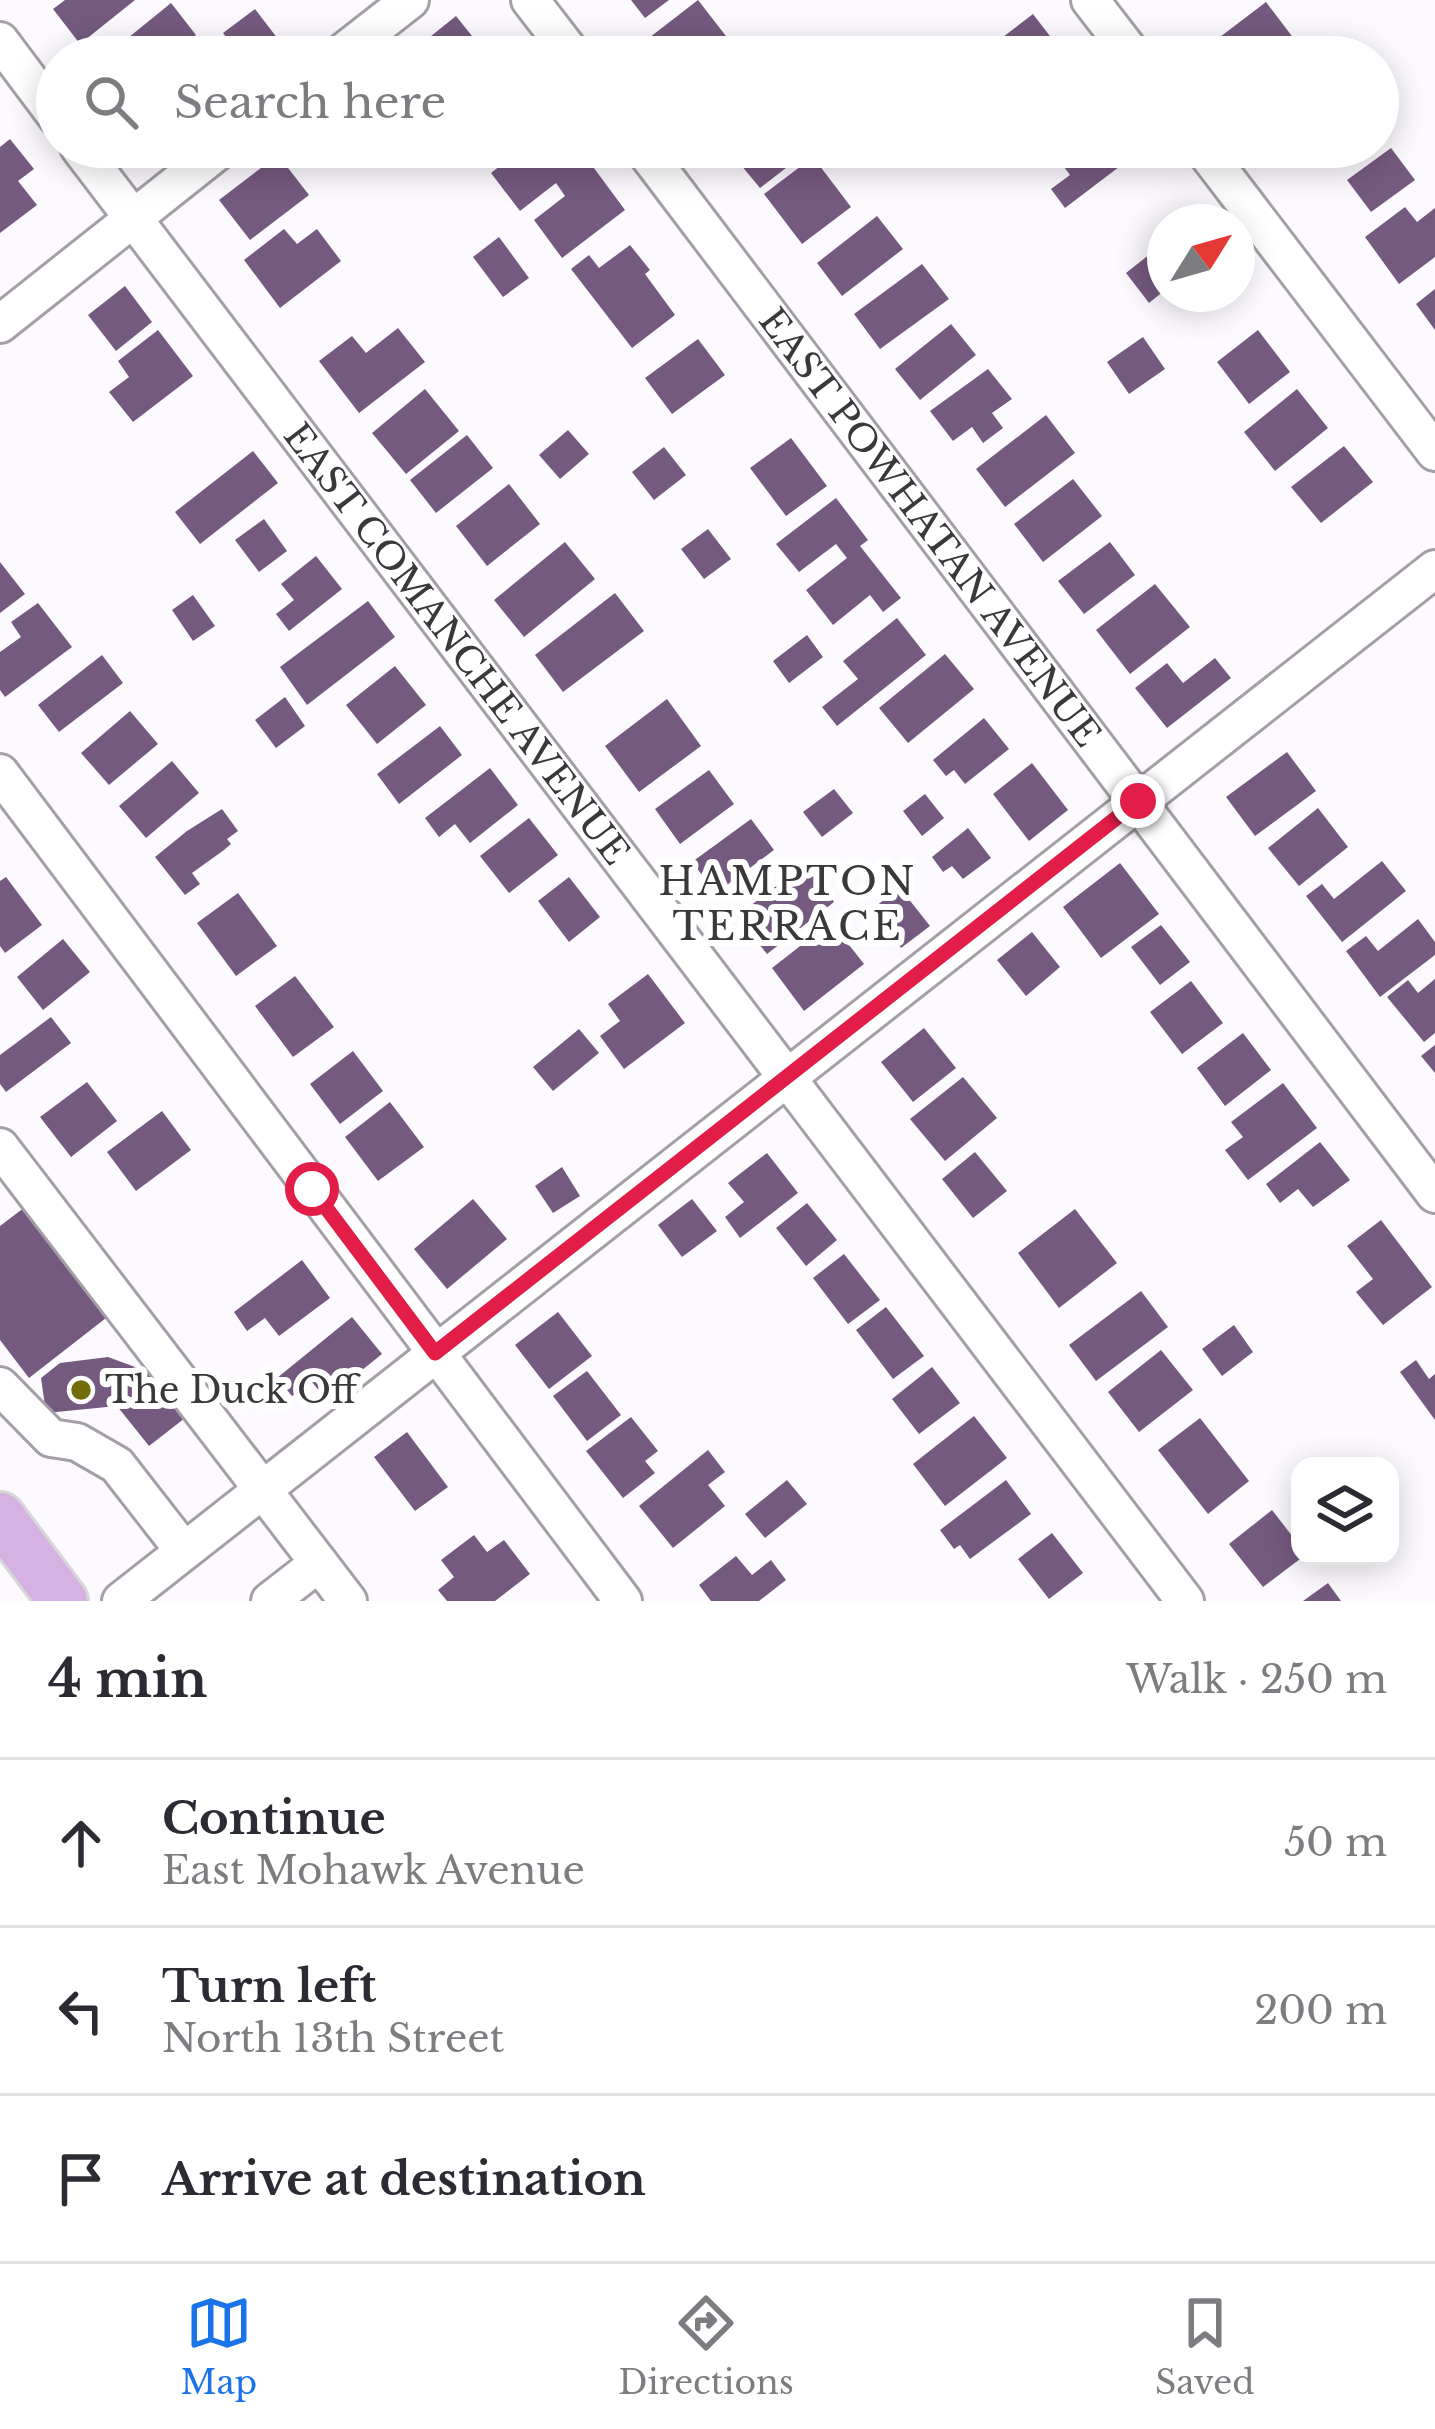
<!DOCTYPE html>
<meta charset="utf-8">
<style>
:root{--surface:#fff;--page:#f7f7f7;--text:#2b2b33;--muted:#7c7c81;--line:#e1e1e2;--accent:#1a73e8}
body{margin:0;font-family:"Libre Baskerville",serif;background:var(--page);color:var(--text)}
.controls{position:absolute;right:36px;bottom:36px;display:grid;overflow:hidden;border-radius:24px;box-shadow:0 6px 30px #0003}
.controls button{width:108px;height:108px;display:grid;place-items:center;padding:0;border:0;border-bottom:3px solid var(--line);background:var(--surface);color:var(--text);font:60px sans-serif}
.compass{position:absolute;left:1147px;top:204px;width:108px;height:108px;border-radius:50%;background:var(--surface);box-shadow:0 6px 30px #0003;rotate:53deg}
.stop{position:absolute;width:36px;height:36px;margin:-27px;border:9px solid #e11d48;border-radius:50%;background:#fff}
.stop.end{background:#e11d48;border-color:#fff;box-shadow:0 3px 12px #0008}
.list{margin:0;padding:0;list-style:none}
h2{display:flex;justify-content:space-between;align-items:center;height:156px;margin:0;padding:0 48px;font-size:51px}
h2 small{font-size:39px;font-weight:400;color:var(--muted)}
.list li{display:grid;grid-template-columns:78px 1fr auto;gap:36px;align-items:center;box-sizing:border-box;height:168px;padding:0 48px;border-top:3px solid var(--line)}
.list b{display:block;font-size:45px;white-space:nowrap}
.list p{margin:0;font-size:39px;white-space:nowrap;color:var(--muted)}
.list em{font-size:39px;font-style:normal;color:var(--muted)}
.icon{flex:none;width:66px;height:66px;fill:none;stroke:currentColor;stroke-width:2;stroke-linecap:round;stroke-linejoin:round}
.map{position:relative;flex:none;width:1435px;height:1601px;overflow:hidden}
.search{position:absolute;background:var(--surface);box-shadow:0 6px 30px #0003;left:36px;right:36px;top:36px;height:132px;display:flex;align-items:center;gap:30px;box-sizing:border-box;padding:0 42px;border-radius:66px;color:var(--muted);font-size:45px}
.sheet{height:660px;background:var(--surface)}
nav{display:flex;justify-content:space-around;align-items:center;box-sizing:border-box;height:168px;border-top:3px solid var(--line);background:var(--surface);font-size:33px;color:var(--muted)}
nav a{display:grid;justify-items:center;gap:6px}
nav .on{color:var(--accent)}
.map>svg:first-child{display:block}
.building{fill:#755a7f}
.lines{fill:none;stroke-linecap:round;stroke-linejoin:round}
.minor-casing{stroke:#a49fa6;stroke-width:42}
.major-casing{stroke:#d8d7d8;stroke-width:54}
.minor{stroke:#fff;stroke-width:36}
.major{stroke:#d5b2e2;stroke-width:48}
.route{stroke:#e11d48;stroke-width:15}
.poi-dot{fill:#716d0a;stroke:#fff;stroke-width:4.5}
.labels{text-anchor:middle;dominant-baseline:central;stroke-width:12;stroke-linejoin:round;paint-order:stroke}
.street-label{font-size:36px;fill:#3a383b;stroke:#fff}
.poi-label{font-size:36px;fill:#3a383b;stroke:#fff;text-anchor:start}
.neighbourhood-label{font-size:39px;letter-spacing:3px;fill:#3a383b;stroke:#fff}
</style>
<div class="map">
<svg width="1435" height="1601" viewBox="0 0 1435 1601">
<rect width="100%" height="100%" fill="#fdfaff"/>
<path class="building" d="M65,0h70l-55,44 -27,-35z
M631,0h38l-24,18z
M698,0l31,40 -22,17h-50l-12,-16z
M1266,2l38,50 -7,5h-62l-15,-20z
M171,3l25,32 -27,22h-33l-13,-15z
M255,9l23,30 -23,18h-14l-18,-24z
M1033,14l23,30 -17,13h-62z
M456,16l28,35 -7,6h-72z
M10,139l24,30 -16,12 19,24 -37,28v-86z
M524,147h38l16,21 10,-8 37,50 -63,48 -28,-38 31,-24 -9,-13 -36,28 -29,-38z
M726,147h87l-53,41z
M1068,147h70l2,4 -75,57 -14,-19 19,-14 -14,-19z
M1391,148l24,32 -44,32 -24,-32z
M278,155l31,40 -59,45 -31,-40z
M813,157l38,50 -49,37 -38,-50z
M1405,207l12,15 18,-14v49l-36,27 -34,-47z
M877,216l26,33 -61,47 -25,-33z
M284,229l13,15 20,-15 24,32 -61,47 -36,-48z
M499,237l30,41 -26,19 -30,-40z
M1165,242v48l-16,13 -23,-30z
M630,245l20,25 -5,4 30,41 -43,33 -61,-79 18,-14 10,13z
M922,264l27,35 -69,50 -26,-35z
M125,286l27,36 -36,29 -28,-36z
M1435,289v41l-19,-26z
M951,324l25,31 -56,45 -25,-31z
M398,328l27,34 -66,51 -40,-52 33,-25 14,17z
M158,330l35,46 -60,46 -24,-30 20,-15 -11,-16z
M1258,330l32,42 -41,32 -32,-42z
M1143,337l22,32 -36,25 -22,-32z
M698,339l27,36 -53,39 -27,-36z
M988,369l24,30 -20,14 11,15 -20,15 -11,-16 -19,14 -23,-30z
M425,389l34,42 -53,43 -34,-41z
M1297,389l31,39 -53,43 -31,-39z
M1046,415l29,38 -70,54 -29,-38z
M568,430l21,24 -29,25 -21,-24z
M467,435l26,33 -57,45 -26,-33z
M791,438l36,48 -41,30 -36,-48z
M1344,446l29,36 -52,41 -30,-36z
M664,447l22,28 -32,25 -22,-28z
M253,451l25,32 -78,61 -25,-32z
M1073,479l29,37 -59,46 -29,-38z
M509,484l31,40 -53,42 -31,-40z
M836,498l32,42 -8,6 41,52 -18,14 -13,-17 -37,30 -27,-35 41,-32 -11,-14 -37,28 -23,-28z
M264,519l23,32 -28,21 -24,-32z
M708,529l23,30 -27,20 -23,-30z
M565,542l30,37 -71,58 -30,-37z
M1110,542l25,33 -51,39 -26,-33z
M316,556l26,33 -53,42 -13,-17 18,-14 -13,-16z
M0,562l25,32 -25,19z
M1155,584l35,43 -60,47 -34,-44z
M615,593l29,38 -81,61 -28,-37z
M193,595l22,31 -22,15 -21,-31z
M368,601l27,36 -88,68 -27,-38z
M38,603l34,44 -67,50 -5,-7v-38l21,-15 -10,-15z
M897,618l29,37 -89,71 -15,-19 36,-28 -15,-18z
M807,635l16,22 -34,26 -16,-22z
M945,654l29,35 -66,54 -29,-35z
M102,655l21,28 -64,49 -21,-27z
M1215,658l16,20 -64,50 -32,-40 32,-25 16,20z
M395,666l31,39 -49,39 -31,-39z
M285,697l20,29 -29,22 -21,-28z
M667,699l34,47 -62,46 -34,-46z
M130,711l28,33 -49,41 -28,-32z
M984,718l25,31 -44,35 -11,-14 -8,6 -13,-16z
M440,726l22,29 -63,49 -22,-30z
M1287,752l29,39 -61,45 -29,-39z
M172,761l27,32 -53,45 -27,-32z
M1032,763l36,47 -39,31 -36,-47z
M490,768l28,37 -48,38 -15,-19 -16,13 -14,-19z
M709,770l25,34 -54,40 -25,-35z
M834,789l19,24 -31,24 -19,-25z
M925,794l19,24 -22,18 -19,-25z
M1318,808l30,39 -49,39 -31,-38z
M222,809l16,22 -11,8 4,5 -7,6 -32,23 8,11 -15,11 -30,-38 32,-26z
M529,818l29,37 -49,38 -29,-37z
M751,819l23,31 -58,43 -24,-31z
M968,828l23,30 -28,21 -11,-13 -9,6 -11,-15z
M1382,861l24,30 -64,51 -36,-46 16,-12 12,15z
M1120,863l39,51 -58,44 -38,-51z
M805,864l29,38 -67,52 -30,-38z
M6,877l36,48 -37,28 -5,-7v-65z
M569,877l31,40 -31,25 -31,-41z
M900,888l30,38 -29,22 -29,-39z
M238,893l39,53 -41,30 -39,-53z
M1418,919l17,23v13l-55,42 -34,-46 20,-15 12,15z
M831,922l33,42 -60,47 -32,-43z
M1161,925l29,37 -30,23 -29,-38z
M1032,932l28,35 -34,29 -29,-36z
M63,939l27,33 -47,38 -26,-33z
M648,974l37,49 -61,46 -24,-33 20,-15 -12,-17z
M295,976l39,51 -41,30 -38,-51z
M1435,979v54l-11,9 -37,-45 21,-17 10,13z
M1191,981l32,42 -41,31 -32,-42z
M51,1017l20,26 -65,49 -6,-8v-29z
M924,1028l32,40 -43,34 -32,-40z
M579,1029l20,24 -46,38 -20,-24z
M1243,1033l28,37 -46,36 -28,-38z
M1435,1045v28l-14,-17z
M353,1051l30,40 -43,33 -30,-40z
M963,1077l34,41 -52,43 -35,-42z
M87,1082l30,39 -46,36 -31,-40z
M1283,1083l34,45 -69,52 -23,-30 18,-13 -12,-15z
M390,1102l34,45 -46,34 -33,-44z
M162,1111l29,39 -55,41 -29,-39z
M1320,1142l30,38 -37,27 -15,-18 -18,14 -14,-19z
M975,1152l32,39 -34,27 -31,-39z
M767,1153l31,40 -58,45 -15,-21 19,-15 -16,-19z
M562,1167l18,29 -27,17 -18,-27z
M473,1199l34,40 -60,50 -33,-40z
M692,1199l25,32 -35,26 -24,-32z
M33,1201l82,110 -86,67 -29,-38v-114z
M807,1203l30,37 -31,26 -30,-38z
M1075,1209l42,54 -58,45 -41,-55z
M1381,1220l51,67 -49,38 -27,-33 17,-13 -26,-33z
M844,1254l36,46 -32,24 -35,-46z
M302,1260l28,38 -51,38 -14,-18 -18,13 -13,-19z
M1141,1291l27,36 -72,54 -27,-36z
M886,1307l38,49 -31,23 -37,-49z
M558,1312l34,44 -43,33 -34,-44z
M352,1317l30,37 -56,45 -15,-18 -19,15 -15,-18z
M1234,1325l19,27 -31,24 -20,-27z
M1161,1350l32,40 -54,42 -31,-40z
M108,1357l38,14 39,47 -36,28 -32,-40 -71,7 -5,-35 19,-15z
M1416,1360l13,19 6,-5v46l-35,-48z
M932,1367l28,36 -41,31 -27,-35z
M587,1371l34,44 -34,26 -34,-45z
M974,1416l33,42 -62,48 -32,-42z
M631,1417l27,34 -13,10 10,12 -32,25 -37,-47z
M1200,1418l49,63 -41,33 -50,-64z
M407,1432l41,55 -33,24 -41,-54z
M708,1450l17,22 -17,13 17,21 -52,42 -34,-42z
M787,1480l20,24 -42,34 -20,-24z
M1006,1480l25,34 -61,45 -10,-14 -6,4 -14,-19z
M1272,1510l28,36v13l-37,28 -34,-43z
M1052,1533l31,40 -34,26 -31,-40z
M474,1535l13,17 17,-12 26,34 -35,27h-48l-9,-11 16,-13 -13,-17z
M736,1556l16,19 19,-15 15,20 -27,21h-48l-12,-16z
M1328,1583l13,18h-38z"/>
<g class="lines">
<g class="minor-casing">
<g id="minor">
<path d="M530,0l44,57"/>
<path d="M1090,0l44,57"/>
<path d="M0,41l57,76"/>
<path d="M337,57l73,-57"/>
<path id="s1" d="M79,147l1106,1454"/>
<path id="s2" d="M642,147l793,1047"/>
<path d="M1202,147l233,305"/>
<path d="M0,324l223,-177"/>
<path d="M0,773l623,828"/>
<path d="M0,1147l348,454"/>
<path d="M0,1386l51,52 26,4 40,23 67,86"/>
<path d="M121,1601l1314,-1032"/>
<path d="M270,1601l49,-38"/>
</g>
</g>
<g class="major-casing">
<path id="major" d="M0,1517l63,84"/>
</g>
<use href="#minor" class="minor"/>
<use href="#major" class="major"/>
</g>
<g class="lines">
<path class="route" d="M312,1189l123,164 703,-552"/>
</g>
<circle class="poi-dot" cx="81" cy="1390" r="12"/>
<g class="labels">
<g class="street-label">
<text stroke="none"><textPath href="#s2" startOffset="477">EAST POWHATAN AVENUE</textPath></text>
<text stroke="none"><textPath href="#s1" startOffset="624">EAST COMANCHE AVENUE</textPath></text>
</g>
<g class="poi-label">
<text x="105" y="1390">The Duck Off</text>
</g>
<g class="neighbourhood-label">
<text x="788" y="881">HAMPTON<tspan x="788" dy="45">TERRACE</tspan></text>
</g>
</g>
</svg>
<div class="controls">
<button><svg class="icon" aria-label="layers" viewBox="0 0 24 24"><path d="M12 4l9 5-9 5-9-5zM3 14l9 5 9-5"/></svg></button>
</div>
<svg class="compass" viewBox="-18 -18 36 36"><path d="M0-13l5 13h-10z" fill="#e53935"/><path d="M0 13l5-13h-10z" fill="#7c7c81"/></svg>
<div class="stop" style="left:312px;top:1189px"></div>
<div class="stop end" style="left:1138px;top:801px"></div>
<div class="search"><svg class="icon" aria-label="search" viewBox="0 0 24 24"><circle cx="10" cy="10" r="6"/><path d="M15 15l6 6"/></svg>Search here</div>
</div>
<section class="sheet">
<h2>4 min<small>Walk · 250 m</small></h2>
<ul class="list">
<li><svg class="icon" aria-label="ahead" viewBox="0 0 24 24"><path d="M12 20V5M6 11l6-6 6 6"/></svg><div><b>Continue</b><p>East Mohawk Avenue</p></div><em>50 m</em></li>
<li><svg class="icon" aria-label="left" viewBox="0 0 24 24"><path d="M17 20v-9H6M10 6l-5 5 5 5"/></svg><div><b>Turn left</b><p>North 13th Street</p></div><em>200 m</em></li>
<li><svg class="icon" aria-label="arrive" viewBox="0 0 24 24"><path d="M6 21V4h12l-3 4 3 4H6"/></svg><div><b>Arrive at destination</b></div></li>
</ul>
</section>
<nav>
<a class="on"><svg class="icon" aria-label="map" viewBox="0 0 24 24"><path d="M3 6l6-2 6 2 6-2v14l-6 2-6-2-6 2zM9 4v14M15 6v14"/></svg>Map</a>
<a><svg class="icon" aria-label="directions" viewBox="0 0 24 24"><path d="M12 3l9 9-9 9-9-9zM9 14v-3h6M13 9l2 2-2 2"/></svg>Directions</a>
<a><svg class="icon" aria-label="saved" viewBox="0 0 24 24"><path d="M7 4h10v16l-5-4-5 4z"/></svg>Saved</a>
</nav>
